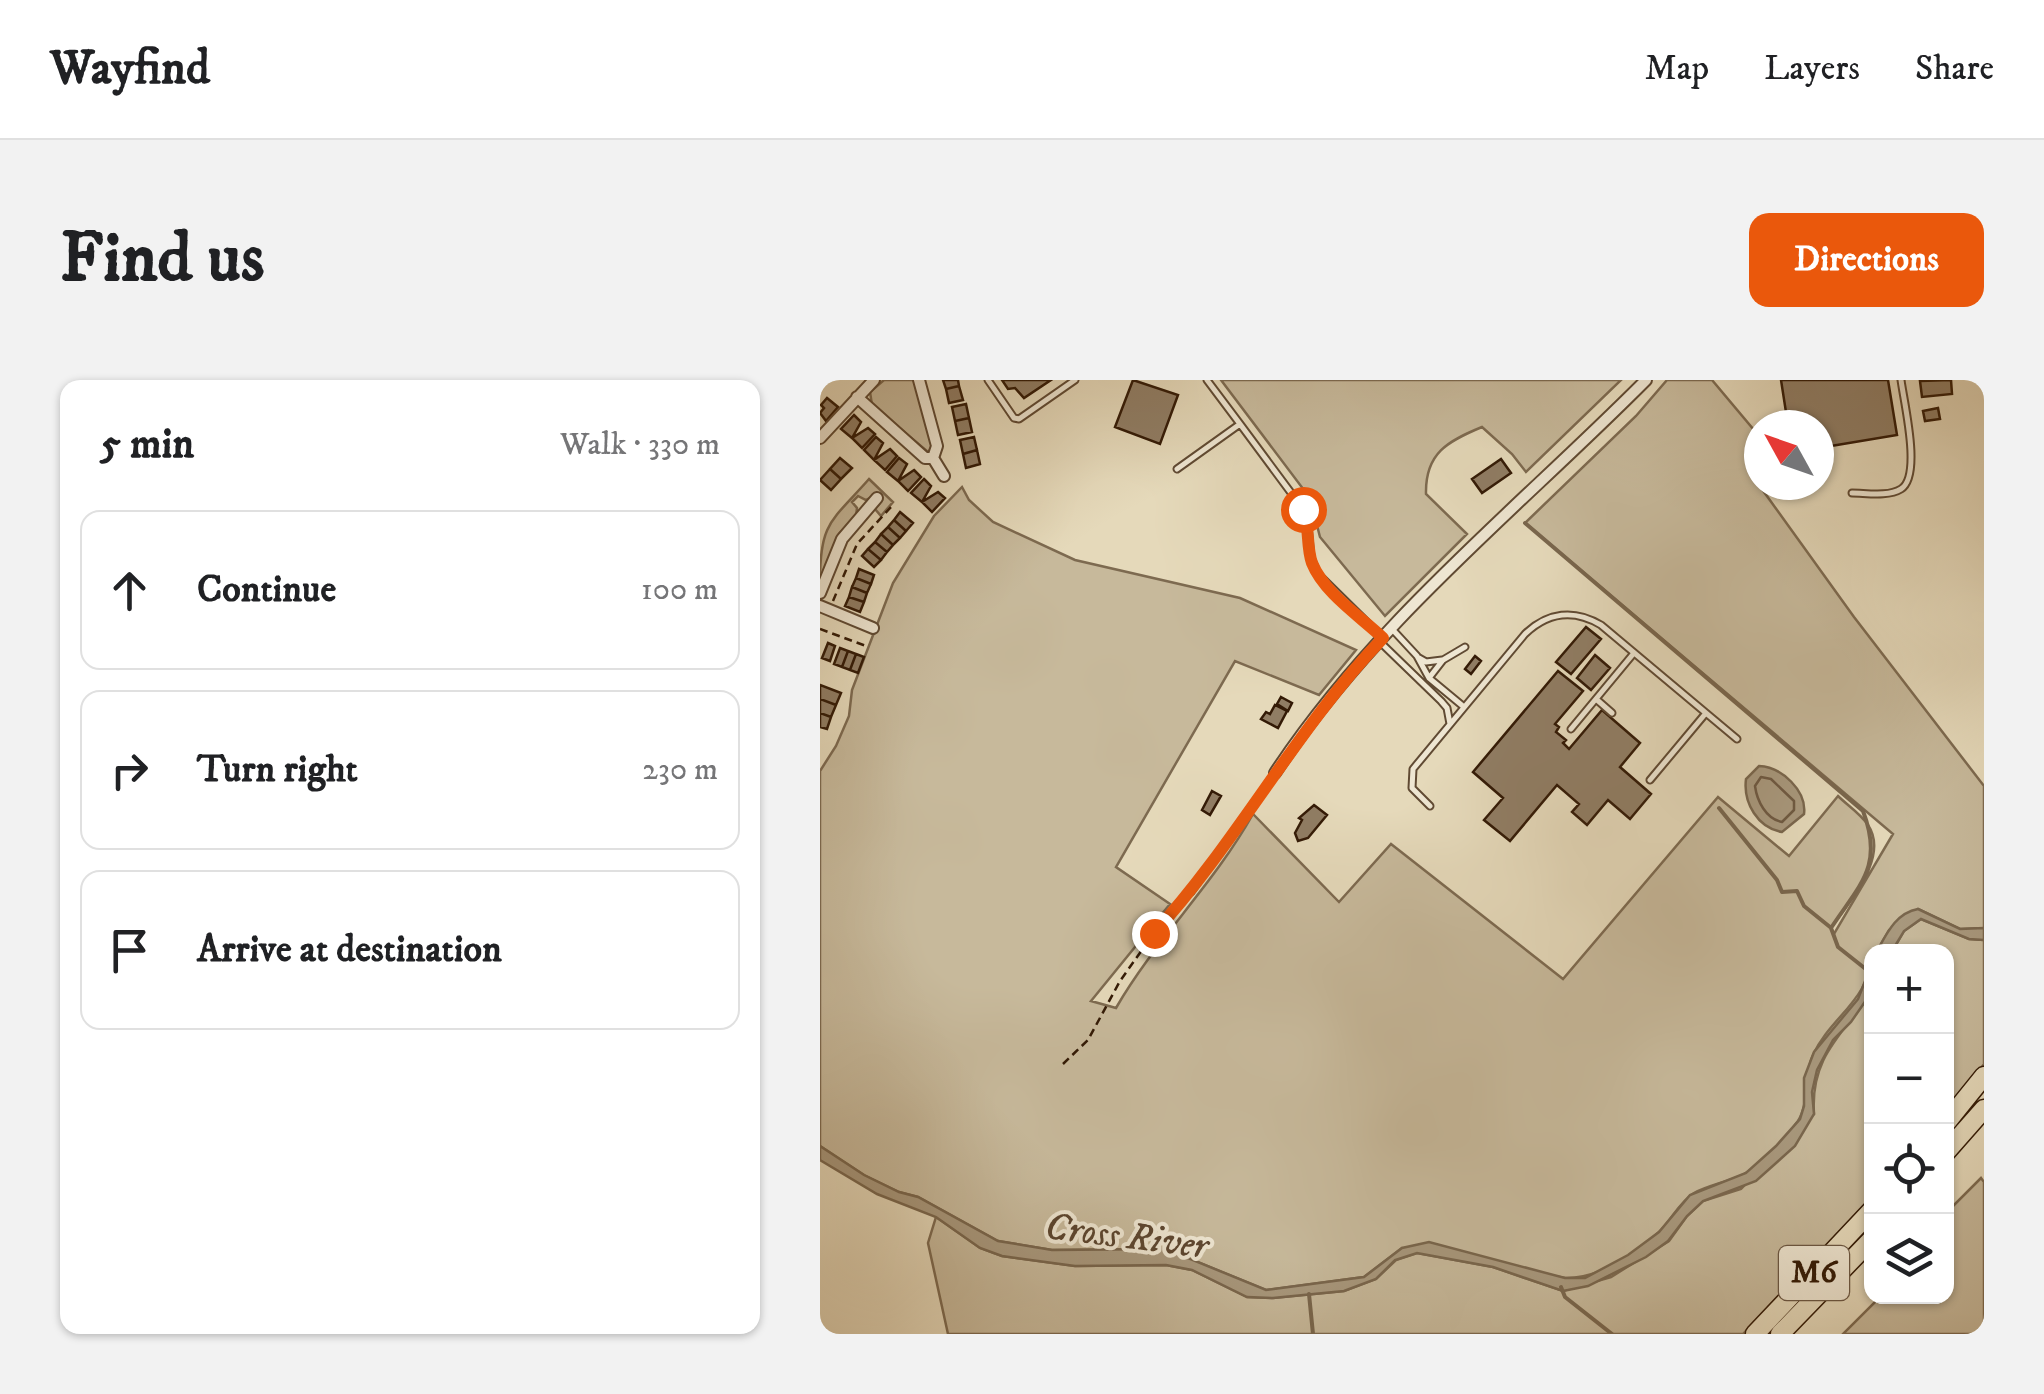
<!DOCTYPE html>
<meta charset="utf-8">
<style>
:root{--surface:#fff;--page:#f2f2f2;--text:#202124;--muted:#757577;--line:#e0e0e0;--accent:#ea580c}
body{margin:0;font-family:"IM FELL DW Pica",serif;background:var(--page);color:var(--text)}
.controls{position:absolute;right:30px;bottom:30px;display:grid;overflow:hidden;border-radius:20px;box-shadow:0 2px 8px #0004}
.controls button{width:90px;height:90px;display:grid;place-items:center;padding:0;border:0;border-bottom:2px solid var(--line);background:var(--surface);color:var(--text);font:50px sans-serif}
.compass{position:absolute;left:924px;top:30px;width:90px;height:90px;border-radius:50%;background:var(--surface);box-shadow:0 2px 8px #0004;rotate:310deg}
.stop{position:absolute;width:30px;height:30px;margin:-22px;border:8px solid #ea580c;border-radius:50%;background:#fff}
.stop.end{background:#ea580c;border-color:#fff;box-shadow:0 2px 10px #0008}
.list{margin:0;padding:0;list-style:none}
h2{display:flex;justify-content:space-between;align-items:center;height:130px;margin:0;padding:0 40px;font-size:42px}
h2 small{font-size:32px;font-weight:400;color:var(--muted)}
.list li{display:grid;grid-template-columns:65px 1fr auto;gap:30px;align-items:center;box-sizing:border-box;height:160px;margin:0 20px 20px;padding:0 20px;border:2px solid var(--line);border-radius:20px}
.list b{display:block;font-size:38px;white-space:nowrap}
.list em{font-size:32px;font-style:normal;color:var(--muted)}
.icon{flex:none;width:55px;height:55px;fill:none;stroke:currentColor;stroke-width:2;stroke-linecap:round;stroke-linejoin:round}
.map{position:relative;flex:none;width:1164px;height:954px;overflow:hidden;border-radius:20px}
header{display:flex;align-items:center;gap:60px;box-sizing:border-box;height:140px;padding:0 50px;background:var(--surface);border-bottom:2px solid var(--line)}
header strong{font-size:48px}
nav{display:flex;gap:55px;margin-inline-start:auto;font-size:35px}
.intro{display:flex;align-items:center;justify-content:space-between;box-sizing:border-box;height:240px;padding:0 60px}
h1{margin:0;font-size:70px}
.button{padding:25px 45px;border-radius:20px;background:var(--accent);color:#fff;font-size:35px;font-weight:700}
main{display:flex;gap:60px;padding:0 60px}
aside{flex:1;background:var(--surface);border-radius:20px;box-shadow:0 2px 8px #0004}
.map>svg:first-child{display:block}
.green{fill:#c7b99b;stroke:#7d6a50;stroke-width:2.5}
.water{fill:#a8987d;stroke:#79664d;stroke-width:2.5}
.lines{fill:none;stroke-linecap:round;stroke-linejoin:round}
.shore{stroke:#6e5942;stroke-width:2.5}
.stream{stroke:#79664d;stroke-width:4}
.building{fill:#907d64;stroke:#331a06;stroke-width:2.5}
.service-casing{stroke:#604a33;stroke-width:9}
.minor-casing{stroke:#604a33;stroke-width:14}
.motorway-casing{stroke:#331a06;stroke-width:21}
.path{stroke:#331a06;stroke-width:2.5;stroke-dasharray:8 5;stroke-linecap:butt}
.service{stroke:#eee6d2;stroke-width:5}
.minor{stroke:#eee6d2;stroke-width:10}
.motorway{stroke:#e5d9ba;stroke-width:18}
.route{stroke:#ea580c;stroke-width:12}
.labels{text-anchor:middle;dominant-baseline:central;stroke-width:8;stroke-linejoin:round;paint-order:stroke}
.shield{fill:#eee6d2;stroke:#6b5743;stroke-width:2.5}
.shield-label{font-size:32px;font-weight:bold;fill:#331a06}
.water-label{font-size:38px;font-style:italic;fill:#5c4630;stroke:#eee6d2}
</style>
<header>
<strong>Wayfind</strong>
<nav><a>Map</a><a>Layers</a><a>Share</a></nav>
</header>
<div class="intro"><h1>Find us</h1><a class="button">Directions</a></div>
<main>
<aside>
<h2>5 min<small>Walk · 330 m</small></h2>
<ul class="list">
<li><svg class="icon" aria-label="ahead" viewBox="0 0 24 24"><path d="M12 20V5M6 11l6-6 6 6"/></svg><div><b>Continue</b></div><em>100 m</em></li>
<li><svg class="icon" aria-label="right" viewBox="0 0 24 24"><path d="M7 20v-9h11M14 6l5 5-5 5"/></svg><div><b>Turn right</b></div><em>230 m</em></li>
<li><svg class="icon" aria-label="arrive" viewBox="0 0 24 24"><path d="M6 21V4h12l-3 4 3 4H6"/></svg><div><b>Arrive at destination</b></div></li>
</ul>
</aside>
<div class="map">
<svg width="1164" height="954" viewBox="0 0 1164 954">
<rect width="100%" height="100%" fill="#e5d9ba"/>
<filter id="stains"><feTurbulence type="fractalNoise" baseFrequency=".002" numOctaves="4"/><feColorMatrix values="0 0 0 0 .2 0 0 0 0 .09 0 0 0 0 .02 0 0 0 .5 -.17"/></filter>
<radialGradient id="worn" r=".72"><stop offset=".6" stop-color="#630" stop-opacity="0"/><stop offset="1" stop-color="#630" stop-opacity=".3"/></radialGradient>
<path class="green" d="M64,0h30l19,67 -5,5 -56,-47 -2,-13z
M401,0h400l-95,92 -14,-18 -30,-27c-34,14 -57,26 -56,67l41,40 -82,82 -65,-79 -10,-39z
M847,0h45l47,56v49l95,132 130,169v142l-24,1 -42,-20 -29,21 -12,21 -5,1c-1,48 -41,64 -59,103 -10,20 -3,47 -15,66 -12,17 -36,43 -54,53 -16,8 -35,11 -50,19 -15,9 -23,28 -36,40 -24,22 -60,46 -93,45l-163,-30 -38,29 -98,13 -100,-41 -114,1 -54,-9 -80,-44 -19,-5 -35,-17 -44,-29v-375l16,-25 13,-30 3,-26 41,-107 41,-67 28,-29 7,13 24,22 82,38 165,38 116,52 -37,45 -84,-34 -119,206 54,37 -79,97 25,7c40,-69 98,-124 137,-194l86,88 52,-58 172,135 155,-182 71,59 49,-60c9,9 23,18 30,29 22,33 -20,77 -37,103l3,6 59,-100 -368,-311 111,-107z
M49,99l24,23 -12,14 -6,-7 7,-9 -7,-5 -9,5 -8,-4 -6,6 5,6 -1,8 -17,18 -19,46c0,-58 12,-59 49,-101z
M1101,539l48,20 15,1v124l-37,48 -1,-160h-54l12,-21z
M1051,613v206l-128,135h-795l-20,-91 8,-26 44,31 22,8 73,10 91,-1 26,5 55,27 26,1 71,-7 32,-12 20,-19 21,-7 76,14 70,24 48,-14 58,-36 18,-25 16,-15 38,-12 73,-75c-4,-57 28,-79 57,-121z
M1161,798l3,4v152h-141l37,-37 66,-1 1,-84z"/>
<path class="water" d="M939,386c23,1 48,25 45,48l-22,18c-24,-4 -39,-29 -36,-53z
M1098,529l42,20 24,-1v12l-15,-1 -48,-20 -17,12 -12,20h-15c10,-18 19,-38 41,-42z
M1051,586v27l-20,29 -18,18 -16,30 -5,22 2,22 -19,32 -39,35 -53,20 -16,15 -19,25 -22,16 -58,29 -25,5 -70,-24 -76,-14 -22,7 -19,19 -32,12 -71,7 -26,-1 -55,-27 -26,-5 -91,1 -73,-10 -22,-8 -44,-31 -59,-23 -57,-34v-14l44,29 35,17 19,5 80,44 54,9 114,-1 100,41 98,-13 38,-29 27,-6 136,36h20l43,-23 31,-23 31,-37 56,-22 30,-27 24,-27 4,-13v-28l10,-26 44,-53z"/>
<g class="lines">
<path class="shore" d="M941,397l10,2 23,22v9l-12,12c-16,-3 -25,-21 -27,-36z"/>
<path class="stream" d="M705,143l338,288c21,55 -3,73 -32,117l7,19 34,27
M899,428l58,72 5,12 15,-1 7,15 26,21
M741,907l4,10 47,37
M489,914l4,40"/>
</g>
<path class="building" d="M123,0h15l1,6 -13,3z
M182,0h49l-27,18 -9,-10 -7,1z
M313,0l45,15 -18,49 -45,-17z
M961,0h107l9,55 -78,13v-23h-31z
M1131,0l1,14 -30,3 -2,-16z
M139,6l4,14 -14,3 -3,-14z
M7,18l11,9 -12,14 -6,-8 4,-5 -3,-3z
M146,24l3,14 -14,3 -3,-14z
M1118,28l2,11 -15,2 -2,-10z
M34,35l7,7 -9,16 -11,-9z
M149,38l3,14 -14,3 -3,-14z
M48,48l7,6 -13,14 -10,-10z
M56,57l7,6 -9,17 -10,-10z
M154,57l3,13 -14,4 -3,-14z
M70,69l7,7 -12,14 -11,-10z
M157,70l3,14 -14,4 -3,-14z
M20,78l12,10 -11,11 -11,-10z
M79,78l8,6 -9,17 -11,-9z
M681,79l10,14 -29,20 -10,-14z
M10,89l11,10 -10,11 -11,-10z
M94,90l7,7 -13,14 -10,-10z
M104,99l7,7 -9,16 -11,-9z
M118,112l7,6 -13,14 -10,-10z
M80,132l13,11 -7,8 -12,-11z
M74,140l12,11 -6,7 -12,-11z
M68,147l12,11 -7,7 -12,-11z
M61,154l12,11 -6,7 -12,-10z
M55,162l12,10 -6,8 -13,-11z
M48,169l13,11 -7,7 -12,-11z
M39,189l15,6 -3,9 -15,-6z
M36,198l15,6 -4,9 -15,-6z
M32,207l15,6 -3,9 -15,-5z
M29,217l15,5 -4,10 -15,-6z
M766,247l15,12 -30,35 -15,-12z
M8,263l7,3 -5,15 -8,-3z
M20,268l8,3 -6,16 -8,-3z
M28,271l8,3 -6,16 -8,-3z
M36,274l8,3 -6,16 -8,-3z
M775,275l15,13 -19,22 -14,-12z
M655,276l6,5 -10,13 -6,-5z
M738,291l25,20 -28,33 4,3 -3,5 10,8 -3,3 6,6 33,-39 38,33 -20,24 31,27 -21,25 -22,-19 -21,25 -15,-13 7,-8 -22,-19 -47,56 -26,-21 19,-22 -30,-26z
M0,305l21,8 -5,12 -16,-6z
M461,317l11,6 -4,8 -11,-7z
M0,319l16,6 -5,12 -11,-4z
M455,325l12,6 -9,17 -17,-9 5,-7 4,2z
M0,333l11,4 -4,12 -7,-2z
M392,411l9,5 -11,19 -8,-5z
M494,425l13,10 -19,23 -10,3 -3,-8 7,-13 -3,-2z"/>
<g class="lines">
<g class="service-casing">
<path id="service" d="M168,0l26,38 5,1 56,-39
M420,44l63,85 5,17 3,32 7,16 63,62
M357,89l63,-45 -33,-44
M1032,113c14,0 36,4 49,-4 21,-13 3,-86 0,-109
M572,249l25,27 12,22 35,29
M560,262l61,59 6,7 3,16
M599,278l7,4 16,-2
M609,298l14,-18 22,-13
M776,319l16,14
M751,349l63,-76
M830,400l56,-67
M610,426l-18,-18 1,-19 112,-135c23,-22 49,-25 76,-9l136,114
M371,512l84,-119"/>
</g>
<g class="minor-casing">
<path id="minor" d="M37,17l68,61h8l4,-12 -18,-66
M0,58l54,-58
M113,78l11,18
M0,213l22,-54 35,-41
M0,226l53,22
M455,393c99,-151 245,-266 371,-393"/>
</g>
<g class="motorway-casing">
<path id="motorway" d="M1126,743l38,-47
M1126,772l38,-43
M935,954l117,-124
M960,954l92,-95"/>
</g>
<path class="path" d="M13,221l24,-57 34,-37
M0,249l46,17
M243,684l25,-24 32,-59 34,-48 33,-36"/>
<use href="#service" class="service"/>
<use href="#minor" class="minor"/>
<use href="#motorway" class="motorway"/>
</g>
<g class="lines">
<path class="route" d="M334,553c84,-92 142,-204 229,-295 -22,-21 -59,-45 -71,-75 -6,-17 -2,-36 -9,-54"/>
</g>
<g class="labels">
<rect class="shield" x="959" y="866" width="70" height="54" rx="8"/>
<g class="shield-label">
<text x="994" y="893">M6</text>
</g>
<g class="water-label">
<text transform="translate(306 857) rotate(7)">Cross River</text>
</g>
</g>
<rect width="100%" height="100%" filter="url(#stains)"/>
<rect width="100%" height="100%" fill="url(#worn)"/>
</svg>
<div class="controls">
<button>+</button>
<button>−</button>
<button><svg class="icon" aria-label="locate" viewBox="0 0 24 24"><circle cx="12" cy="12" r="6"/><path d="M12 2v4M12 18v4M2 12h4M18 12h4"/></svg></button>
<button><svg class="icon" aria-label="layers" viewBox="0 0 24 24"><path d="M12 4l9 5-9 5-9-5zM3 14l9 5 9-5"/></svg></button>
</div>
<svg class="compass" viewBox="-18 -18 36 36"><path d="M0-13l5 13h-10z" fill="#e53935"/><path d="M0 13l5-13h-10z" fill="#757577"/></svg>
<div class="stop" style="left:483px;top:129px"></div>
<div class="stop end" style="left:334px;top:553px"></div>
</div>
</main>
